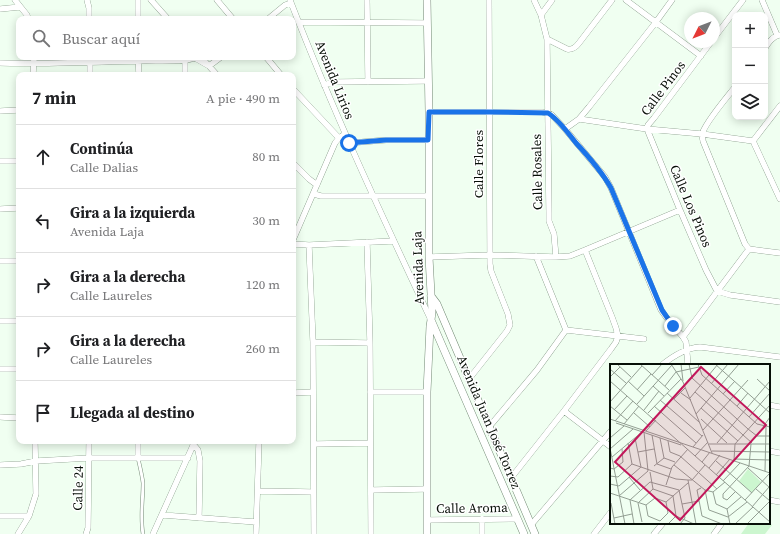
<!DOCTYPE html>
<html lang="es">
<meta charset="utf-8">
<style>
:root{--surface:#fff;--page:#f2f2f2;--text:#202124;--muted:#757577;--line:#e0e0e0}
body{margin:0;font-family:"Source Serif 4",serif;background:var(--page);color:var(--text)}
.controls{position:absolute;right:12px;top:12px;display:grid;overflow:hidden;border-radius:8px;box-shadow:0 2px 10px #0003}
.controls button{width:36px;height:36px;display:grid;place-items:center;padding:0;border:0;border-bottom:1px solid var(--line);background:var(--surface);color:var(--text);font:20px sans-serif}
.compass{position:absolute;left:684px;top:12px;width:36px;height:36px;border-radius:50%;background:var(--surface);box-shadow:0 2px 10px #0003;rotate:228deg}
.stop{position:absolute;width:12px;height:12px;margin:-9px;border:3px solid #1a73e8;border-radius:50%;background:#fff}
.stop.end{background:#1a73e8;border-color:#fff;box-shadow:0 1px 4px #0008}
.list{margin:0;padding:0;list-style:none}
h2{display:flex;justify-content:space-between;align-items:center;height:52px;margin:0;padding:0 16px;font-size:17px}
h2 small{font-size:13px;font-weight:400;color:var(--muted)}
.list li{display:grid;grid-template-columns:26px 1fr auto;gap:12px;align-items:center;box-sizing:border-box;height:64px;padding:0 16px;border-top:1px solid var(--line)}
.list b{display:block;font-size:15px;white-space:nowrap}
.list p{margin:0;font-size:13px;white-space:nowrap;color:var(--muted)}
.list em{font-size:13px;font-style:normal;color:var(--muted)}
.icon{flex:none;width:22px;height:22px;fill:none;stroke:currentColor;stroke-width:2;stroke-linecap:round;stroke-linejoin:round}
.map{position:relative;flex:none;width:780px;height:534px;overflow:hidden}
.search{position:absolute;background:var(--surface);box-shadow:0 2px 10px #0003;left:16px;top:16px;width:280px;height:44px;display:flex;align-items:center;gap:10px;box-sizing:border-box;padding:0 14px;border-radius:8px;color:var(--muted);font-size:15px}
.panel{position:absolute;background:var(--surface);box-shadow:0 2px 10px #0003;left:16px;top:72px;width:280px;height:372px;border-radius:8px}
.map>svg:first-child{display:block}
.green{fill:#ccf6cf}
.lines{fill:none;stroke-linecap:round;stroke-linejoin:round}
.service-casing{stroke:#728974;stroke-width:4}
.minor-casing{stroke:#728974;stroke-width:6}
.tertiary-casing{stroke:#728974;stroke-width:8}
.service{stroke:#fff;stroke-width:3}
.minor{stroke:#fff;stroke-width:5.5}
.tertiary{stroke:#fff;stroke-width:7}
.route{stroke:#1a73e8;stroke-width:5}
.labels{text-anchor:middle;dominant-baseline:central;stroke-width:3;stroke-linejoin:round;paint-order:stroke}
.street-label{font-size:13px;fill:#070f07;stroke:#fff}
.inset-road{fill:none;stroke:#939f93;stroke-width:1}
.view{fill:#c2185b;fill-opacity:0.15;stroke:#c2185b;stroke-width:2}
.inset-edge{fill:none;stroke:#070f07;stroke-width:2}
</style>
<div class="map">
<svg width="780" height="534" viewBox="0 0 780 534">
<rect width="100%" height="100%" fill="#f0fff1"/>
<path class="green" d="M749,523h20l3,2 -7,9h-24z"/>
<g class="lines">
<g class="service-casing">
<path id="service" d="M138,458c2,9 4,17 5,25 0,17 -3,34 0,51"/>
</g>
<g class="minor-casing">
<path id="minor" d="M15,0l12,15 1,4
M87,0l2,8v11
M138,0v19
M151,0l17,19
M217,0l16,19
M290,0c42,109 91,214 141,320
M367,0l1,82
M534,0l7,15 6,24 2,174v8l5,13 2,23
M626,0l75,56
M762,0l15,35
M0,9l20,-2
M541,15l11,-15
M268,19l17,-14 6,-2
M299,22l128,1
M714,38l29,-38
M547,39l20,10c6,1 9,-2 12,-6l33,-43
M765,48c4,-6 8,-12 15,-13
M138,57l1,18
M201,57l16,18
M266,57l15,18
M185,60v15
M0,63c46,1 91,-1 137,-2 15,-1 45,2 58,-3l14,8 12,-9
M33,75l1,-18
M90,75v-18
M324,85l10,-3 94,-1
M735,87c-7,9 -32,38 -33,48 0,2 1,4 1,6l42,103 4,5 31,4
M293,89l46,49
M0,111l19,-1
M429,112h113l6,1 4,2 13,14 40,48 6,11 50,122 5,7 17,20 3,5 2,23
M579,119l68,10 55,5 51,7
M565,129l14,-10 10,-12 67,-85 16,-22
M647,129l33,81 26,60 11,21 13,4 50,7
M647,129l1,-4 6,-7 57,-76
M753,141l27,58
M753,141l27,-35
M349,143l37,-3h42
M0,161h19
M293,163l16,16 8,6
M314,194l7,2h108
M0,209l19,-1
M293,240l42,-97 4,-5 6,-4
M367,242l3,101 1,191
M293,244l16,1 85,-4
M309,245l4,97 1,192
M429,257l61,-2 66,2 14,-1 15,-6 95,-40
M0,261h19
M0,321h19
M566,330l78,9
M683,337l66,-88
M313,342l57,1
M662,365c11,-9 24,-17 38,-18l80,10
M0,369h19
M469,379l38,-48 3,-6 -2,-11 -17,-43 -1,-7 -1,-264
M370,392h57
M293,393l20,-1
M769,405l11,2
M564,411l47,36
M0,417l19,1
M489,427l48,-57 29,-40 -30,-74
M193,444l5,6 2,11 -1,57
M314,444l56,-1
M769,451l11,2
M138,458v-17
M0,465l21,-1 15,-3 53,-3h99
M511,478l53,-67 47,-62 5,-7 2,-6 -2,-8 -4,-11 -27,-67
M371,490l56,-1
M258,491l55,1
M769,500l11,2
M162,515l94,7
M0,516h29
M482,519v15
M427,520l90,-1
M531,525l80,-94
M18,534l11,-18 7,-22 -1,-53
M86,534l2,-6 1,-87
M153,534l42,-93
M256,534l3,-93
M594,534l17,-22
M654,534l9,-11
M714,534l8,-11"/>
</g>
<g class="tertiary-casing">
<path id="tertiary" d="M427,0l2,112v145l3,55 -1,8 -1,6 -3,66v142
M431,296l6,8 98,230
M431,320l93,214"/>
</g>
<use href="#service" class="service"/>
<use href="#minor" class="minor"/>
<use href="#tertiary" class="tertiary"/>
</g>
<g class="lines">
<path class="route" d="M349,143l37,-3h42l1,-28h60l59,1c11,7 20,20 28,30 13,14 26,29 35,45l51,122 11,16"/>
</g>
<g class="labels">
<g class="street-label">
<text transform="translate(335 80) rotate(68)">Avenida Lirios</text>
<text transform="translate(663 88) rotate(-53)">Calle Pinos</text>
<text transform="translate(478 164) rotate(-90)">Calle Flores</text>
<text transform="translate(537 172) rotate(-91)">Calle Rosales</text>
<text transform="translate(691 206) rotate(67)">Calle Los Pinos</text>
<text transform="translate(418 268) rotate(-92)">Avenida Laja</text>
<text transform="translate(489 422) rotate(67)">Avenida Juan José Torrez</text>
<text transform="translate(78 488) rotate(-89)">Calle 24</text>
<text transform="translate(472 508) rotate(-1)">Calle Aroma</text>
</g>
</g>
<g transform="translate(610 364)">
<rect width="160" height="160" fill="#f0fff1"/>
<path d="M138,105l13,13 -9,11 -13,-12z" fill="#ccf6cf"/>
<path class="inset-road" d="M7,0l14,13M30,0l29,26M61,0l12,18 29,71M71,0l2,17M79,0l3,14 56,51 9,7h13M88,0l4,11 55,49 13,3M105,0l55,49M0,5l16,14M42,11l10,-11M0,13l10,-10M147,15l13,12M0,17l160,141M18,17l16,15M101,20l17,-20M43,22l11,10M55,22l11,-14 23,-5M27,26l14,-16M85,28l57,51M57,29l32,29M71,29l10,7M113,30l12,-13M80,34l28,-34M64,35l11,-11M50,36l42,36M0,38l32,-36M27,40l35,-39M0,42l17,14M44,42l42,37M127,42l11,-13M91,44l37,33M4,46l13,-14M34,46l15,-19M24,49l16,14M38,49l33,-34M86,50l43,-50M139,53l21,-24M0,55l160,54M91,55l26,24M5,57l18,-20M6,59l65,22M14,60l15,-18M153,63l7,-10M93,66l45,-50M36,67l10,-11M42,71l5,29 14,5M0,74l14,-12M50,74l4,20 11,4M58,77l2,11 10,4 37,33M107,79l53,-62M99,80h61M83,83l10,-12M0,84l15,76M0,85l23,-20M102,87l58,1M28,88l16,-3M85,92l13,-14M2,93l30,-25M124,95l36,1M124,96l1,-16 35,-39M106,97l36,32M92,98l8,-10M22,100l44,15 12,1h4l13,-15M64,101l31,25 8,2 12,-10M44,102l10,-8M0,104l4,1 9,-7 -1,-13M99,104l11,-13M138,104l22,20M155,107l1,-44M40,108l3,17M106,111l14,-16M0,112l8,1 14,-13 -4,-21M19,113l11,13M78,116l8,44M113,117l17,-18M0,120l9,2 22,-19 -6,-29M56,121l6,-18 16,-18M91,124l-4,2 5,26M146,125l14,12M69,126l6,28 -5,6M95,126l4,20 19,7 19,-15M103,128l3,12 11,5M125,128l-8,8 -4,-2v-4l26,-28 2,-22M0,129l36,12M9,132l29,-25 -4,-39M135,136l24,-26M56,138l22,-19M1,139l4,21M72,140l17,-3M36,141l2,11 12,5 8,-8 -2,-11M36,141l9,-7 11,4M142,143l17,-20M117,145l14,-12M117,145l3,15M66,152l18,8M92,152l20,8M4,154l18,-4M32,158l-4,-19 15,-14 20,7 3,20 -8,8M24,160l-4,-24 20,-18 29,8M125,160l18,-17M137,160l23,-23"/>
<path class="view" d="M91,3l65,58 -86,95 -65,-58z"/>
<rect width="160" height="160" class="inset-edge"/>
</g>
</svg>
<div class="controls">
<button>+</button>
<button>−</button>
<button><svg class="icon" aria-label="layers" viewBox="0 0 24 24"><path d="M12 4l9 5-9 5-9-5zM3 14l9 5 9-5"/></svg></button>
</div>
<svg class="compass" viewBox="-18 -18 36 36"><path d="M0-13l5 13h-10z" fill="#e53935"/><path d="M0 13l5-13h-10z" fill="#757577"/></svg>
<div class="stop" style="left:349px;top:143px"></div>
<div class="stop end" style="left:673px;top:326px"></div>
<div class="search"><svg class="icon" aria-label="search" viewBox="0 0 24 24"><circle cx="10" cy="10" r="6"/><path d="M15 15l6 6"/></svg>Buscar aquí</div>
<section class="panel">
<h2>7 min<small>A pie · 490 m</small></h2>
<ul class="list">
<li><svg class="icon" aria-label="ahead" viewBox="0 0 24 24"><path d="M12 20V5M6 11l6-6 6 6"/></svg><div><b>Continúa</b><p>Calle Dalias</p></div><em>80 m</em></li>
<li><svg class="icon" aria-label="left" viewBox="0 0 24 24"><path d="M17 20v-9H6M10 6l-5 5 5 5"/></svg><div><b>Gira a la izquierda</b><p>Avenida Laja</p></div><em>30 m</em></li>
<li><svg class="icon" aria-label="right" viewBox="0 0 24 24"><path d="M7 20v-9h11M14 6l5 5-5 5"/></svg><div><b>Gira a la derecha</b><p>Calle Laureles</p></div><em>120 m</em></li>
<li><svg class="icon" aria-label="right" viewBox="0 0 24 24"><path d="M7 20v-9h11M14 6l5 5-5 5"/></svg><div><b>Gira a la derecha</b><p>Calle Laureles</p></div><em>260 m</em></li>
<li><svg class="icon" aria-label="arrive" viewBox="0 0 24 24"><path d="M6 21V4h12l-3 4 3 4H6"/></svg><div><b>Llegada al destino</b></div></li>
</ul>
</section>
</div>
